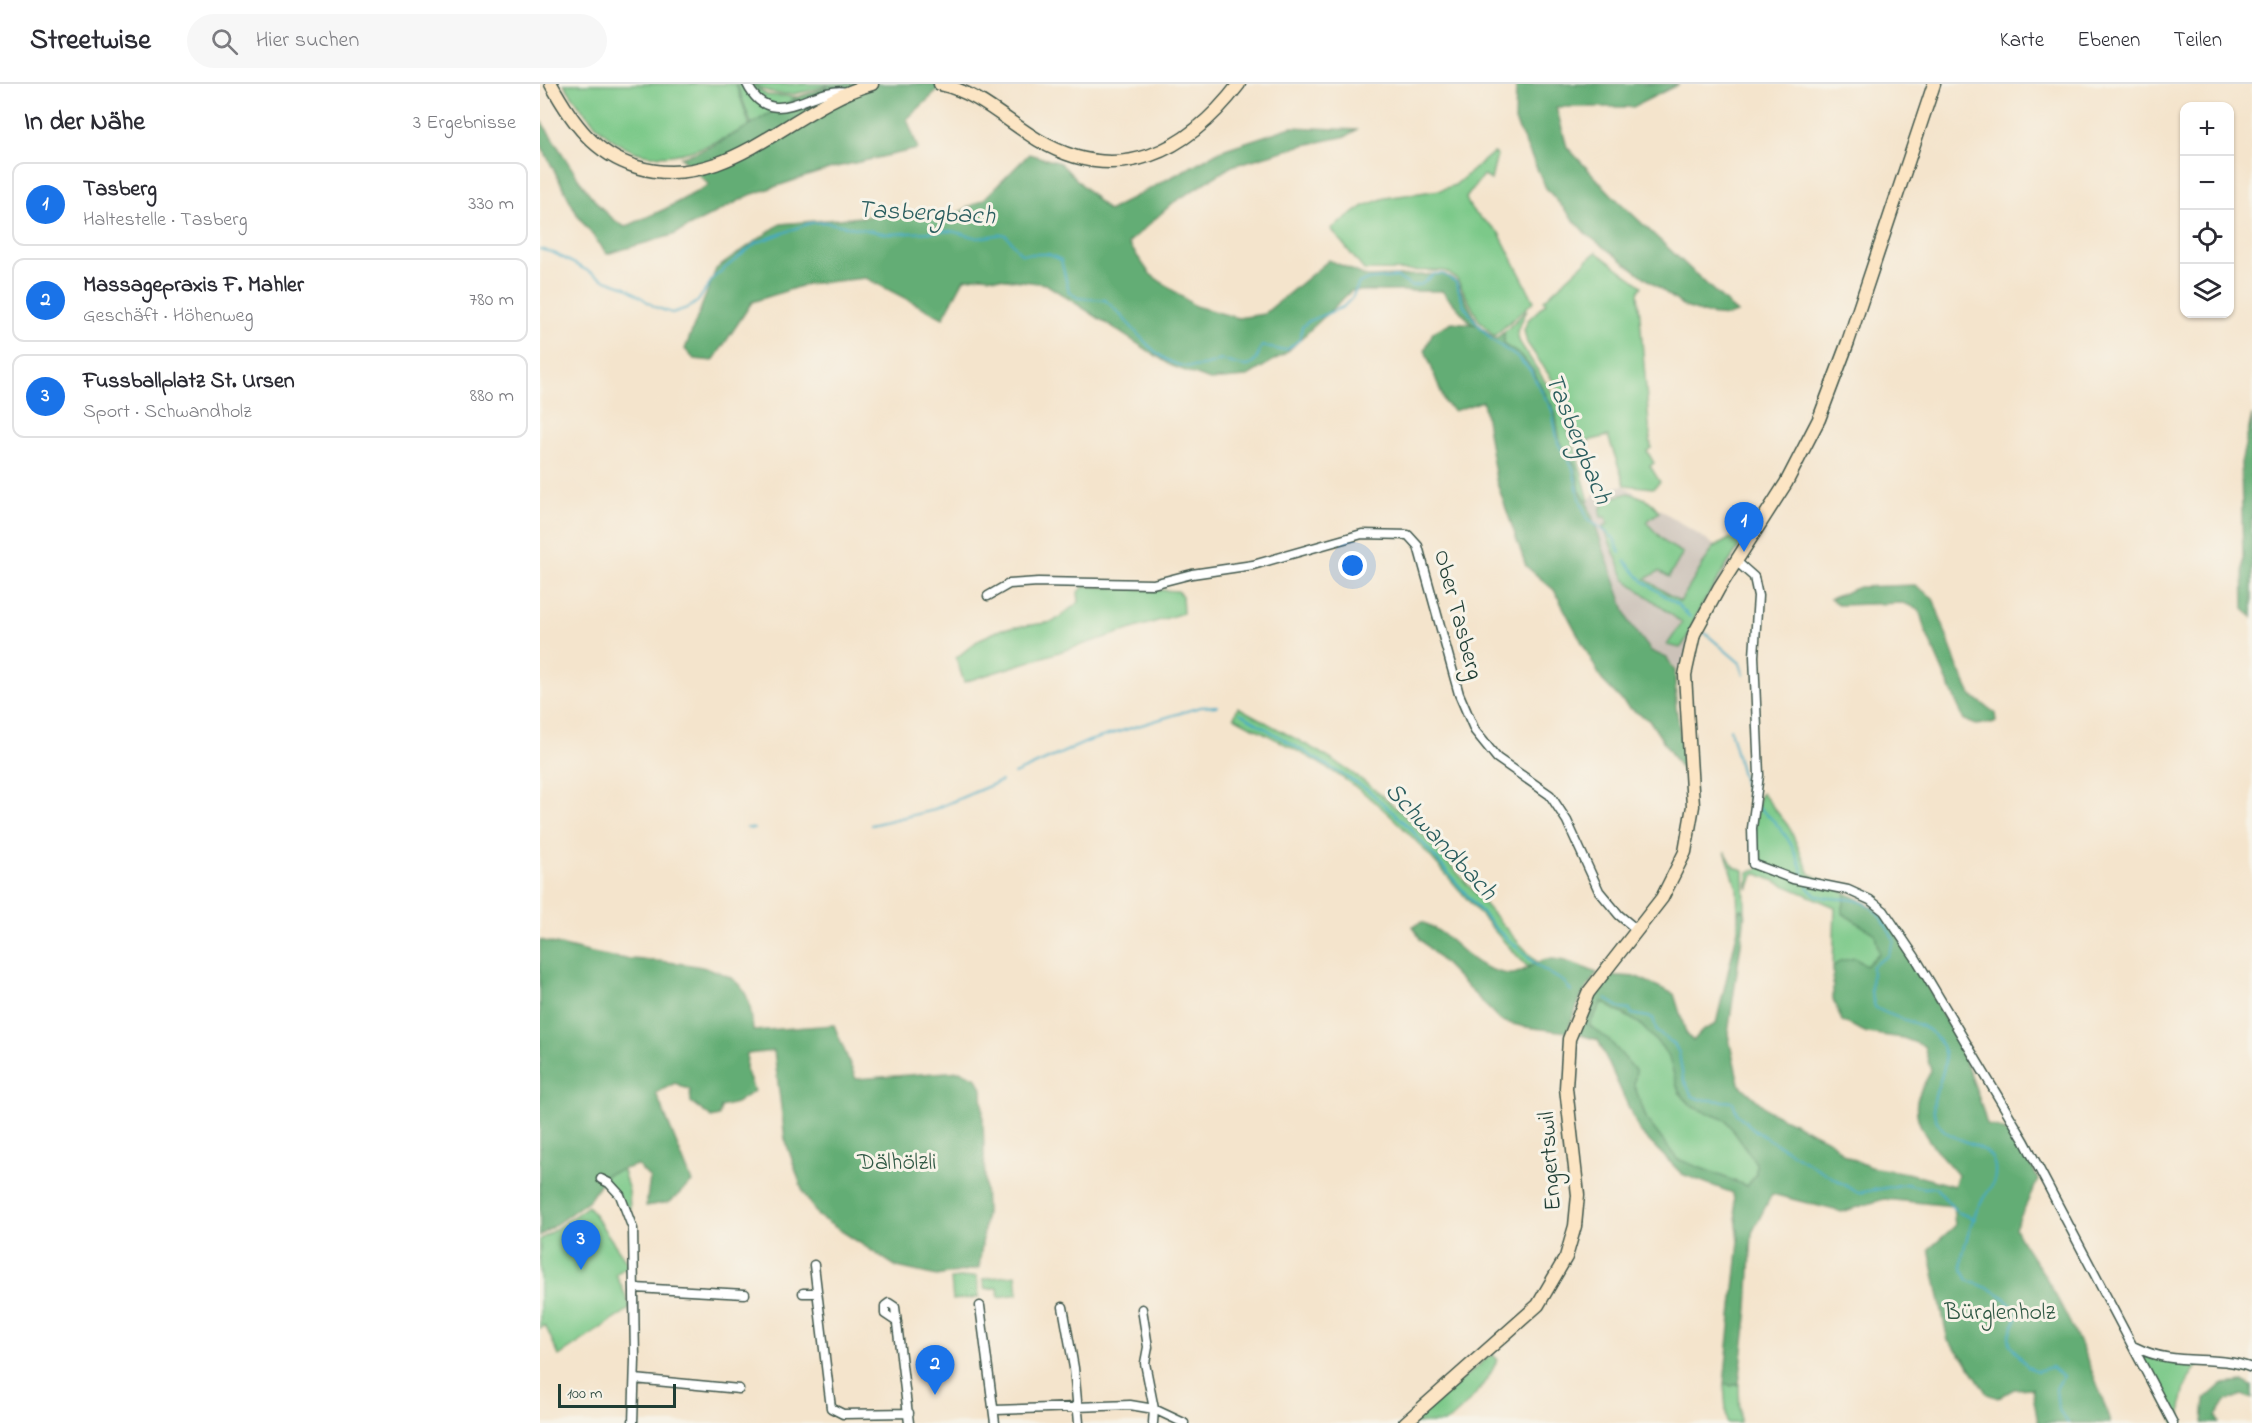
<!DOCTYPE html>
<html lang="de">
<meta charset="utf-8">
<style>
:root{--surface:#fff;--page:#f7f7f7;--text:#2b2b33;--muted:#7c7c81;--line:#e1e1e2;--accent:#1a73e8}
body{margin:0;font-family:"Indie Flower",sans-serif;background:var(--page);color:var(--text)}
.controls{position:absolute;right:18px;top:18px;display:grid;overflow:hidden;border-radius:12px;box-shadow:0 2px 4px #0004}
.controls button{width:54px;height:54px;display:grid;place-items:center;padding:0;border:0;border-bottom:2px solid var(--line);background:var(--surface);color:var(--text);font:30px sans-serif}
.scale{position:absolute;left:18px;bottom:15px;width:118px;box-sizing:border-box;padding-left:6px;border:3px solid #1f3d34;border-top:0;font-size:16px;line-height:21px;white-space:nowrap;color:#1f3d34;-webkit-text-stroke:4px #f7f3e8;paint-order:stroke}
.you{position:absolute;left:813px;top:482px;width:21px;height:21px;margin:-15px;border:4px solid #fff;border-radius:50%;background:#1a73e8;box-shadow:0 0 0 9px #1a73e833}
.badge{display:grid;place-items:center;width:39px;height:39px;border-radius:50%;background:var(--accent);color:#fff;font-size:20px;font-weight:700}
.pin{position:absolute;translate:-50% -50px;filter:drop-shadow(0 2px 3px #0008)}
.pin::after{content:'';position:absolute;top:32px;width:21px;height:18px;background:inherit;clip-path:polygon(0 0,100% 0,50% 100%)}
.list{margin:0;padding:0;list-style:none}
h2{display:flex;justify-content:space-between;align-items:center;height:78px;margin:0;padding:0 24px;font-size:26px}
h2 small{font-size:20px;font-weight:400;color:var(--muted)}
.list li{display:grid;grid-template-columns:39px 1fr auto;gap:18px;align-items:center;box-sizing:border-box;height:84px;margin:0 12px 12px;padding:0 12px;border:2px solid var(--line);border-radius:12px}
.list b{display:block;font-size:22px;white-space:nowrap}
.list p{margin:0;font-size:20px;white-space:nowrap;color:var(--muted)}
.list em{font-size:20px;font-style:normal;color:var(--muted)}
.icon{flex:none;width:33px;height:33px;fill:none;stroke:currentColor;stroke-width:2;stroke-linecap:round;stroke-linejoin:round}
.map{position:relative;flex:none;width:1712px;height:1339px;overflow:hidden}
header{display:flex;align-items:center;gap:36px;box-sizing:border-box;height:84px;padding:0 30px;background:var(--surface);border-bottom:2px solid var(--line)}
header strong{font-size:28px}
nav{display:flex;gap:33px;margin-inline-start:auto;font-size:21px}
.search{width:420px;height:54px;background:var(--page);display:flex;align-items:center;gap:15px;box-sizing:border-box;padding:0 21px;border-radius:33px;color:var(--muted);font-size:22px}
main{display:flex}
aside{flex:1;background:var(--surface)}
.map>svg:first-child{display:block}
.industrial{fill:#ccc2b9}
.green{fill:#7bc989;stroke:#4d835e;stroke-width:1.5}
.forest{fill:#64ad75;stroke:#427554;stroke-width:1.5;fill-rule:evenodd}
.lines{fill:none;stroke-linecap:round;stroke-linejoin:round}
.stream{stroke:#44aac4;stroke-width:2}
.street-casing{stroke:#3f564b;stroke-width:11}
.secondary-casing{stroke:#3f564b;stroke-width:15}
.street{stroke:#fff;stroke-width:8}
.secondary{stroke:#fce5c4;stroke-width:12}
.labels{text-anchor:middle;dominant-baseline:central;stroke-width:6;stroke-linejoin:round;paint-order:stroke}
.street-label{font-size:24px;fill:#1f3d34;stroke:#f7f3e8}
.park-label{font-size:24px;fill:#315945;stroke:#f7f3e8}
.water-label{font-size:26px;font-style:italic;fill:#2a5e5f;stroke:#f7f3e8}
</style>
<header>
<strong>Streetwise</strong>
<div class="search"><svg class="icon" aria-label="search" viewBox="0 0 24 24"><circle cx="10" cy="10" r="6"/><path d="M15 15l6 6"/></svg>Hier suchen</div>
<nav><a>Karte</a><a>Ebenen</a><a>Teilen</a></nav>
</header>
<main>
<aside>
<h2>In der Nähe<small>3 Ergebnisse</small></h2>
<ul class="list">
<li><span class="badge">1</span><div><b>Tasberg</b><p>Haltestelle · Tasberg</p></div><em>330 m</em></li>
<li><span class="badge">2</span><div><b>Massagepraxis F. Mahler</b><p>Geschäft · Höhenweg</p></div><em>780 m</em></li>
<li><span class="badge">3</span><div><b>Fussballplatz St. Ursen</b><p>Sport · Schwandholz</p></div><em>880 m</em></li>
</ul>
</aside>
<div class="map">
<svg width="1712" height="1339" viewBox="0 0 1712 1339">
<rect width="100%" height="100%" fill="#f7f3e8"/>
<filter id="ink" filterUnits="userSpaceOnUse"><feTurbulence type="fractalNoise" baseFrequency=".0167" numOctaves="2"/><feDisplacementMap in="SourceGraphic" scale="12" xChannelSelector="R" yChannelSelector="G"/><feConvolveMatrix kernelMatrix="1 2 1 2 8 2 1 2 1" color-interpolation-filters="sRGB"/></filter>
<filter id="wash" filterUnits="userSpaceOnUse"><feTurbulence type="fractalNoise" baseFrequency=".008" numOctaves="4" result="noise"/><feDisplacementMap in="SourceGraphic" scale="24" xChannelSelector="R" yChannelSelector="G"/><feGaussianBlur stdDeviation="1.35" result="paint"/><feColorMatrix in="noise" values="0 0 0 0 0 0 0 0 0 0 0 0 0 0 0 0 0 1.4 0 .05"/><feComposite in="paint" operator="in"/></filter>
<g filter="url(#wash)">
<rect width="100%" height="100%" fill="#f4e4cc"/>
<path class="industrial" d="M1083,401l111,73 -30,59 -17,56 -8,-1 -12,-14 -16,-7 -22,-29 -42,-120 8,-9z"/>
<path class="green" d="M24,0h172l14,42c-88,45 -128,45 -186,-42z
M197,0h14l16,11 30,2 -45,29z
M213,0h75v1c-27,9 -50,16 -75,-1z
M953,69l4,2 -6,25 -8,-5 -17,23c6,19 20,21 33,35l35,68 -40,35 -15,-16 -22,-41 -12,-8 -81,-1 -33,-41 33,-23 21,-8 55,-8 15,-5z
M1056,168l46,34 -4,7 13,155 -4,3 7,12 -4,3 10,16 -7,6 -28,-3 -17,-49 -28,7 -24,-58 -29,-42 -3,-13 4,-10 18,-17 -2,-3z
M987,226l-10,21 2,10 39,61 18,50 13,49 -2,1 -7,-11 -4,-25 -16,-24 -5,-31 -23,-42 -12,-14 -16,-10v-13z
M1088,409c14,4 23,6 31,19l-13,10 21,22 16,9 -14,24 -10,-6 -14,8 35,23 33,-54 18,-10 9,7c-15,23 -30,45 -43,69 -6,11 -8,26 -17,34l-13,-3 15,-22 -57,-44 -22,-53 5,-2 -2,-7h-5l-1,-6 5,-11z
M545,502l93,5 4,5 1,17 -219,69 -8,-24 24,-19 22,-10 51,-7 26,-20 -1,-10z
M698,623c46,26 96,50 137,83 62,50 107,117 163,173l-10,4c-56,-56 -101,-125 -163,-173 -40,-31 -87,-53 -131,-77z
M1222,709l27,34 21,47 36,19 -4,20 33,21 4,19 -13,13 -6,-5 -27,6 2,-60 -77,-33 -5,1 -5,15v-18l17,-6c-19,-16 -9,-47 -6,-69z
M1185,767l9,16 10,3 1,43 -3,-4 -4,4 -1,-25z
M1062,918l37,21 23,24 8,14 9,31 14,15 33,13 30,43v12l-9,11 -70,-27 -30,-39 -13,-35 -45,-60z
M82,1084l7,23 1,20 -28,-36z
M48,1122l41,59 -13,9 15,34 -72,48 -14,-31 -5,3v-88z
M476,1191l2,19 -19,3 -1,-9 -13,1 -2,-10z
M437,1192l2,21 -26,3 -2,-21z
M1598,1267l20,9 43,3c-17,15 -21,38 -20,60h-6z
M952,1270l5,5c-4,16 -38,59 -54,64 -9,0 -23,0 -33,0z
M1184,1300l6,2 9,-2 1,39h-13z"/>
<path class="forest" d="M290,0h115l-38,35 11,30 -86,19 -82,27 -77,40 -66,19 -29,-38 -38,-73v-23c24,32 50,88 85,107l40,-18 44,-24 -28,-28c47,-13 74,-38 116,-59 9,-5 27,-7 33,-14z
M976,0h163l-46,23h-77l11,40 45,48 125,118 -10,3 -20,-2 -22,-7 -99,-73 -40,-46 -31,-67z
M751,43l65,3 -9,6 -47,10 -68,20 -58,36 -46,41 22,31 45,32 43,12 26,-4 65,-54 39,17 76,-3 12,7 22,43h-6l-30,-33h-91l-65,62 -40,24 -36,3 -38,-14 -126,-82 -64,-8 -18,3 -21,39 -77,-40 -59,6 -55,18 -39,59 -19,-2 -9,-10 31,-80 64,-45 93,-8 75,2 36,-19 45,-45 31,9 48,48 114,-61z
M912,238l27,3 16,14 9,-7v13l16,10 12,14 23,42 5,31 16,24 4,25 7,11 42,120 22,29 16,7 8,13 1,35 11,72 -37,-57 -22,-14 -26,-27 -48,-90 -28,-24 -30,-86 -13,-79 -29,10 -9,-8 -20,-53 8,-18z
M1712,331v202l-8,-8 -3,-146z
M1375,501l18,13 24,67 14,30 24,18 1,9 -20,3 -12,-5 -39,-90 -6,-21 -16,-6 -64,2 -9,-6 29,-12z
M1306,809c13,6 25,11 36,21 16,17 29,42 40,62 27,49 51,95 65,149 32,5 39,27 51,55l-23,48c9,21 24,36 34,55 22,40 49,96 61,140h-72l-6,-35 -18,1 -16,9 -11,-4 -21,-33 -18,-20 -19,-92 26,-23 -2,-20 -69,-7 -42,13 -70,-18 -20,39 -4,76 -9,75 -9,2 -6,-2 15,-143 -6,-48 -51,-19 -42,-42 -42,-92 -21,-6 14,-34 16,-25 30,2 37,17 12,39 7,8 9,-10 14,-7 22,-95v-16l4,-4 3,4 -2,17 -15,104 11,50 30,27 61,30 16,15 24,11 37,6 47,13 4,-11c-17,-21 -49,-48 -40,-78 3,-9 9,-18 13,-26l-7,-25 -21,-8 -36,-5 -25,-12 -9,-22v-32l7,-6 15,-3 11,8 13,-13 -4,-19 -33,-21zM1062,918l37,21 23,24 8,14 9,31 14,15 33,13 30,43v12l-9,11 -70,-27 -30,-39 -13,-35 2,-14 -27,-31 -20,-15z
M882,838c35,14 44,46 86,52 13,2 26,-13 39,-15 17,-1 35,8 50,14l-16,24 -14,35 -42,-5 -24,-6 -81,-82 -7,-13z
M0,856c24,6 48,13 73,17 32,5 97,3 122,24 16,13 16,31 18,50l81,-6 22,54 105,-8 16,7 5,11 4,123 -7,56 -42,8 -40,-9 -79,-51 -15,-24 -18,-53 -11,-88 -27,3 -1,15 8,22 -18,12 -15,4 -2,9 -7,2 -21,-16 -1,-12 -15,-7 -19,10 36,89 -22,20 -24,4 4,-28 -13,-13 -30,9 -18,26 -49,36z
M1704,1298l8,4v13l-10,-4 -16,6 -10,15 3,7h-16l2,-24 17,-15z"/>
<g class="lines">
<path class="stream" d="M0,165l14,4 49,26 23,8 29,20 17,6 18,-6 8,-6 16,-24 42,-34 54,-20 14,-1 64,12 63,-3 27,7 25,-4 4,2 14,18h27l13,6 8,32 9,6 27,2c38,32 58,86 116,60 11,2 29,13 35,-1 3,-4 3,-9 6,-13l18,4 8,-1 12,-10 2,-12 7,-6 34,-14 9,-9 7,-15 6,-3 32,-3 14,9 11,-2 12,-10h9l13,8 8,24 13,17 15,17 26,18 12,12 22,40 6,33 15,25 5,25 9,25 27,20 6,15
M1085,477l19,21 33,22 13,13
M1165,549l35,30 4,12
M700,629l128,77 42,38 84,99 45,40 25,15 7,9
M1190,645l18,69 4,5
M474,690l75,-33 111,-34 17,-1
M1217,723c25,17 39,41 47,70
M331,741l59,-14 71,-30
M207,744l7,1
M1267,802c11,20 43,7 61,19 13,9 19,23 26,35l-6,16 -16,10 -1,26 4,15c17,12 43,13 58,27 34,32 -18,62 8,93 15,19 57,14 54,47 0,11 -9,19 -14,28 -7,12 -21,52 -19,66 1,4 4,8 6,12 25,11 36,10 49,37l-8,19 1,8 18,23 9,4 15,-4 11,9 -7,13 2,20 10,14
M1066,915l16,10 8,1 2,4 21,4 4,14 17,12 5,9 4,25 9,18 7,3 34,3 4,12 20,18 101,61 48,-9 18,4 11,-1 22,25 18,7"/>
</g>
</g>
<g filter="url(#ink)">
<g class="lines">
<g class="street-casing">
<path id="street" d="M207,0c25,51 67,0 100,8
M1196,477l18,16 4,19 -4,60 5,119 -7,53 1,36
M448,512l21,-12 29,-2 115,2 39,-10 61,-9 109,-31 46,1 10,11 41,148 16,37 22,27 53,37 17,26 32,70 20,24 18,15
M1213,780l40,15 55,11 22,10 14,11 31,46 110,185 148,281
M61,1095l8,4 11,12 13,34 2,131 -2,63
M274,1181l17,143 12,6 66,-1
M95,1204l110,6
M263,1209h14
M440,1222l15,117
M523,1223l11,61 5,55
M602,1225l6,38 -3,16 9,46 -1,14
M357,1238l-12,-8v-8l4,-3 6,4 14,116
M1595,1263c42,21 77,6 117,21
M95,1295l104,10
M455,1326l135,-5 24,4 30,14"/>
</g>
<g class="secondary-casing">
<path id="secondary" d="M11,0c21,38 43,70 86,83 90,27 155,-61 235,-83
M400,0c39,9 65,36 98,56 81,48 149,12 201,-56
M865,1339l133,-118 28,-48 9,-31 3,-31 -12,-107 3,-49 19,-46 74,-95 23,-46 8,-46 -8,-131 9,-41 25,-46 67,-105 33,-64 29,-77 86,-258"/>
</g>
<use href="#street" class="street"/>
<use href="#secondary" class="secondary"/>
</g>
</g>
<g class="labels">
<g class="street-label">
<text transform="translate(917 531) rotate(75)">Ober Tasberg</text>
<text transform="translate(1011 1077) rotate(-94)">Engertswil</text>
</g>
<g class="park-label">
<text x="357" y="1079">Dälhölzli</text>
<text x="1460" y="1229">Bürglenholz</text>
</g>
<g class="water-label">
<text transform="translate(386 130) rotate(3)">Tasbergbach</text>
<text transform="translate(1037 355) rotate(68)">Tasbergbach</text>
<text transform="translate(900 758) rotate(47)">Schwandbach</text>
</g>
</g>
</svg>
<div class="controls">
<button>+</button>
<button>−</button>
<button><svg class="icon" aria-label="locate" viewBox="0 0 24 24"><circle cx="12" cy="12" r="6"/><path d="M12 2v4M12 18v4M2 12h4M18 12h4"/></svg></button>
<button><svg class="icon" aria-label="layers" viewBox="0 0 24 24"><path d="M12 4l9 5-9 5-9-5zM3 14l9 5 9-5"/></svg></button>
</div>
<div class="scale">100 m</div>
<div class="you"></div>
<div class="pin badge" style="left:1204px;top:468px">1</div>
<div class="pin badge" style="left:395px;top:1311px">2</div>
<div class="pin badge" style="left:41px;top:1186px">3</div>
</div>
</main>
